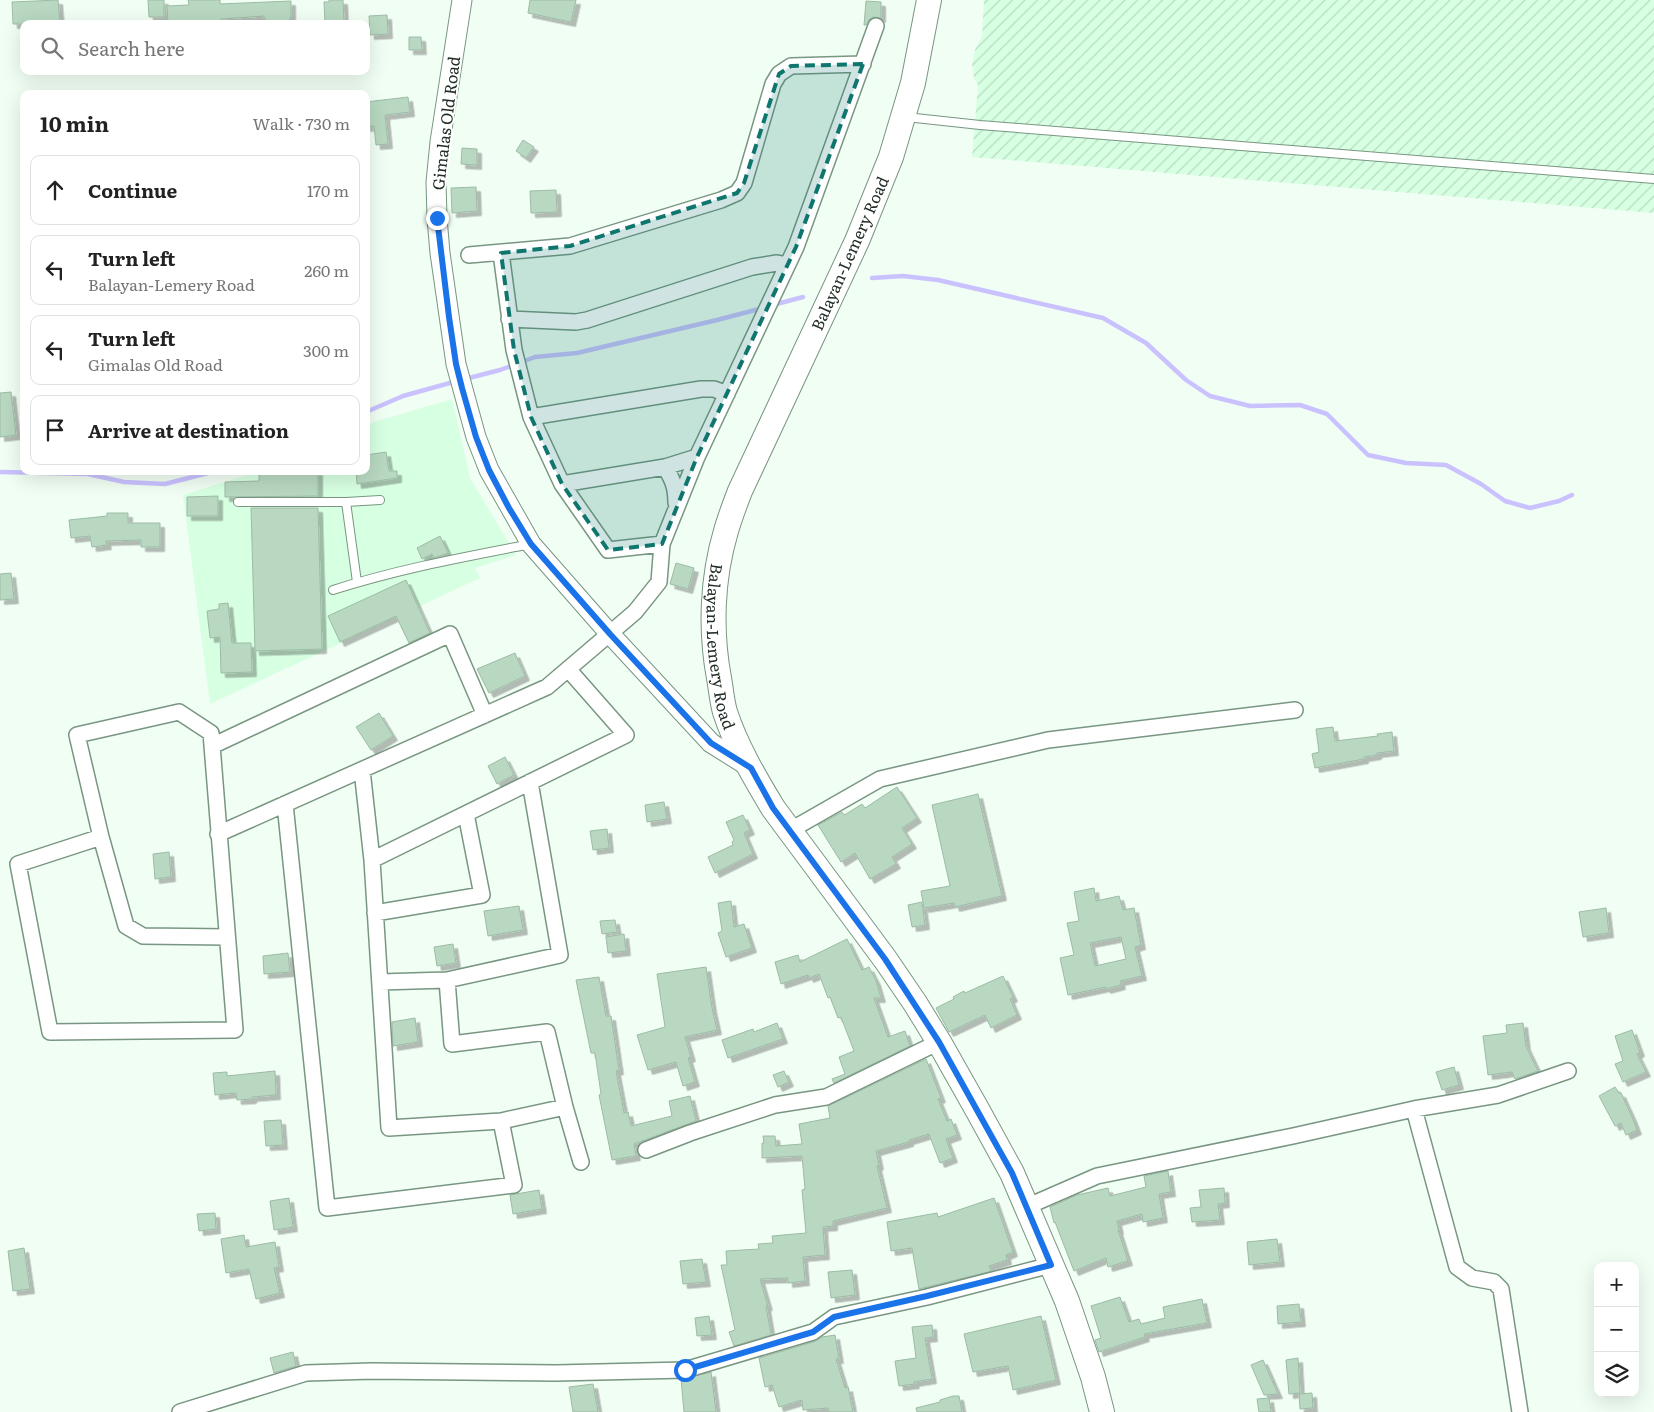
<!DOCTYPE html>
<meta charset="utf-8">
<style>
:root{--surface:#fff;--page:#f6f6f6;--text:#222;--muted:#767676;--line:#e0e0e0}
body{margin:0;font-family:Literata,serif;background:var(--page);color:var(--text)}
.controls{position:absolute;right:15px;bottom:15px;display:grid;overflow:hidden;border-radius:10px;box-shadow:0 5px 20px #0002}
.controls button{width:45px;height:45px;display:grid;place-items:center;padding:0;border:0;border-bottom:1px solid var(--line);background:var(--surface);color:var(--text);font:25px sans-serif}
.stop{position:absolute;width:15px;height:15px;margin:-11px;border:4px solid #1a73e8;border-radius:50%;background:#fff}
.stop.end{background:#1a73e8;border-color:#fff;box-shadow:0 1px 5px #0008}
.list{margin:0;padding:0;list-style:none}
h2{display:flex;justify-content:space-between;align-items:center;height:65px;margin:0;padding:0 20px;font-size:21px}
h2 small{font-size:16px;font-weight:400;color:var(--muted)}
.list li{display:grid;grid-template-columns:32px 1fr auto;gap:15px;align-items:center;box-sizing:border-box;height:70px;margin:0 10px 10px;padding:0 10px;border:1px solid var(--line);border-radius:10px}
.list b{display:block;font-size:19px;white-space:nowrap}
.list p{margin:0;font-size:16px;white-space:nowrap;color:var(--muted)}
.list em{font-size:16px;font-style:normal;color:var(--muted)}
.icon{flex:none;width:28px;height:28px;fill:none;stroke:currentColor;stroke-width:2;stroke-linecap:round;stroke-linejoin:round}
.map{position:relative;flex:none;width:1654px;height:1412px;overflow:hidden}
.search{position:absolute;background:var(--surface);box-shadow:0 5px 20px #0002;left:20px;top:20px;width:350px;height:55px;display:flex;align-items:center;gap:12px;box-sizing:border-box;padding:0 18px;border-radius:10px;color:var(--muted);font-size:19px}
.panel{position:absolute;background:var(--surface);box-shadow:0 5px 20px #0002;left:20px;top:90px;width:350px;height:385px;border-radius:10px}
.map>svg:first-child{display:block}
.built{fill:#d7ffe2}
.industrial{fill:url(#industrial-furrows)}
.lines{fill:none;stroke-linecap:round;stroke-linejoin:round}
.stream{stroke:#cac2fe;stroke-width:4.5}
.building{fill:#b8d8c1;stroke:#9cbba5;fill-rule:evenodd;filter:url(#shadow)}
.service-casing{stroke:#789681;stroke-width:10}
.minor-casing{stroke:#789681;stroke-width:18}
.tertiary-casing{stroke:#789681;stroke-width:21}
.primary-casing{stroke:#789681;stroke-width:26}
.service{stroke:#fff;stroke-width:8}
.minor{stroke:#fff;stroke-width:15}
.tertiary{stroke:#fff;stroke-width:19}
.primary{stroke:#fff;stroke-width:24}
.route{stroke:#1a73e8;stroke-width:6}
.marked{fill:#0f766e;fill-opacity:0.2;stroke:#0f766e;stroke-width:4;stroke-dasharray:10 6;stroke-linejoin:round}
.labels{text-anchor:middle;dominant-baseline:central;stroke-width:4;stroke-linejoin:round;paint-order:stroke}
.street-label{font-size:16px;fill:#232f26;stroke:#fff}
</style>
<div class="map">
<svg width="1654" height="1412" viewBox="0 0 1654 1412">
<defs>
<pattern id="industrial-furrows" width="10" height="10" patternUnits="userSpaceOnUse" patternTransform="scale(1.25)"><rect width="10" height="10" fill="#d7ffe2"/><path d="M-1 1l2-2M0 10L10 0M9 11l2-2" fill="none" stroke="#b8dbc2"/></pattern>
<filter id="shadow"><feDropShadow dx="4.5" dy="4.5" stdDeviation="0" flood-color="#0004"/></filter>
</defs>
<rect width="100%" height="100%" fill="#f1fef4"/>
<path class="built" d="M452,399l18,79 46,77 -41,13 5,10 -270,126 -27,-209 77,-24h106v-44l8,-5z"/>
<path class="industrial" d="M984,0h670v213l-682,-56 6,-72 -4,-7 -2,-14 3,-14 7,-14z"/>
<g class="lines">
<path class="stream" d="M872,278l31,-2 35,4 165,38 43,25 40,37 24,16 40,10 50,-1 27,9 41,41 38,8 40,2 35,19 24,17 25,7 29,-7 13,-6
M773,305l30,-8
M465,379l35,-9 35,-13 42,-4 140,-33 46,-12
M366,412l37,-16 54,-15
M0,472l88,2 36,8 41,2 51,-13"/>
</g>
<path class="building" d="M58,0l2,24h-47l-1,-22z
M148,0h16v17h-15z
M188,0h32v4l71,-3v16l-1,1v6h-24v-5h-2v-3l-43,3v2l-13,2 -40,1 -1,-18 22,-1z
M329,0h14l1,22 -19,1 -1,-21h5z
M530,0h46l-5,22 -43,-9z
M866,1l15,1v16l-7,-1 -4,2 -4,6h-2z
M387,15l1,19 -18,1 -1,-19z
M409,37h12l1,13h-13z
M408,97l2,15 -25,3 3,29 -12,1 -2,-19 -8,1v-25z
M523,140l11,7 -8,11 -10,-7z
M462,148l15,1v16l-16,-1z
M476,187l1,24 -25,2 -1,-25z
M556,190l1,22 -26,1 -1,-22z
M11,392l5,43 -16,2v-44z
M386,452l3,19h8v7l-40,6 -1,-13h10v-16z
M287,471h31v25l-93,1v-15l34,-1v-7h28z
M218,496v20h-31v-19z
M251,508h67l4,141 -67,2z
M107,513h21v10h32v24h-19v-7l-35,1 1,4 -15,2 -2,-11 -19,2 -2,-18 38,-4z
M440,536l8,17 -14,5 -2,-4 -10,5 -5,-11z
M676,563l18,5 -6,21 -18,-5z
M11,573l3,26 -14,1v-26z
M406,580l24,53 -21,10 -13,-27 -56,26 -12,-26z
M228,603l4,40h19l1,29 -31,1 -1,-36 -10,1 -3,-27 12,-2v-5z
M515,653l10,23 -36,17 -12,-24z
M379,713l14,23 -22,14 -15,-23z
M1333,727l2,14 43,-5 -1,-2 15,-2 2,19 -17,2v2l-13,2v2l-49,9 -3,-14 7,-2 -3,-23z
M505,757l9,18 -17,9 -9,-18z
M897,787l20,31 -15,10 10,16 -20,13 4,7 -26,15 -15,-26 -14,9 -23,-37 24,-13 2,3 2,-1 16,-10 3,4z
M978,794l24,102 -47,11 -1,-4 -30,5 -3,-17 29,-5 -18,-81z
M664,802l3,17 -20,3 -2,-17z
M743,815l7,15 -6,3 9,21 -38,19 -7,-16 25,-12 -1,-3 2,-2 -8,-18z
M607,829l2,19 -16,2 -3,-19z
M169,852l2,25 -16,2 -2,-25z
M1094,888l2,13 23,-5 4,14 11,-2 7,37 -6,2 7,29 -22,5 1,4 -15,4v-2l-38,8 -8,-37 14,-3 -7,-32 12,-2 -5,-29zM1121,937l5,22 -31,7 -5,-23z
M731,901l3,26 10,-3 8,24 -26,9 -8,-24 4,-2 -4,-28z
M922,902l3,23 -13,2 -4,-22z
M519,906l4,24 -35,6 -4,-25z
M1606,908l3,25 -26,4 -4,-25z
M615,920l2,12 -15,2 -2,-13z
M624,934l2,17 -18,2 -2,-16z
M847,939l15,31 7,-3 7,14 5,17h-7l14,39 17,-6 5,15 -76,37 -2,-4 13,-5 -6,-17 15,-6 -13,-34 -3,1 -8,-21 -2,1 -9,-24 -10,4 -1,-3 -27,9 -6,-22 23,-7 2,7z
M453,944l3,19 -19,3 -3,-19z
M288,953l2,19 -26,2 -1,-18z
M706,967l6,41 5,22 -32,7 6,20 -3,1 7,24 -12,4 -7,-24 -28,8 -11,-35 28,-8 -8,-53z
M1003,976l10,21 -3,2 7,16 -26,13 -6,-13 -36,17 -13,-24 18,-9 -1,-2 11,-6 1,2z
M599,977l7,39h5l8,54 -3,1 8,42 4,-1 3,14 41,-10 -3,-15 21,-5 6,25 -62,23 2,12 -24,4 -13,-65 2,-1 -6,-41h-4l-15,-73z
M415,1018l3,24 -25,4 -1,-24z
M777,1023l6,16 -55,19 -6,-18 31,-11 1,3z
M1523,1023l3,23 12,25 -23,8 -3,-7 -24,3 -5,-39 24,-3 -1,-8z
M1632,1030l8,22 -3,2 9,18 -23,10 -8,-18 8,-3 -8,-25z
M926,1059l15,39 -3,1 9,22 4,-2 6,16 -11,4 7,19 -13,5 -11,-29 -20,6v2l-33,9 3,14 -2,1 10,42 -54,13v5l-10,1 2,28 -22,2 2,24 -17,2v-5l-28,1 8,27h-2l5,29 -37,11 -5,-14 6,-2 -14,-65h6l-1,-14 33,-2 -1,-5 15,-1 -1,-7 34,-3 -4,-43 3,-1 -3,-33 -40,2v-15h2l-1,-7h12l1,10 26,-2 -3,-20 31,-6 -2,-12z
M1454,1067l5,18 -17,5 -6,-18z
M275,1071l1,24 -24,2v2l-15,1 -1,-7 -21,2 -2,-22 14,-1v4z
M784,1071l5,11 -11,5 -5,-12z
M1615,1087l4,6h2l11,24 5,13 -11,5 -5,-12 -6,3 -16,-30z
M281,1120l2,25 -17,1 -2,-25z
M1168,1171l3,21 -12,2 4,24 -20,4 -1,-8 -25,7 2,9h-1l10,31 -20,6 -2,-9 -32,13 -19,-49 -1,1 -4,-16 27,-12 31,-7 2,8 36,-9 -2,-11z
M1224,1188l1,15 -7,1 2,16 -28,2 -2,-14 11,-1 -2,-17z
M539,1190l3,19 -29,5 -3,-19z
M289,1198l4,29 -19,3 -4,-29z
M994,1198l19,54 -7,3 1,5 -18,6 2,5 -3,1 -69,17 -7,-41 -21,3 -4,-29 50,-9 1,4z
M215,1213l1,16 -17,2 -2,-17z
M244,1235l2,12 29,-5 4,25 -5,1 6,25 -24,6 -7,-30 -23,4 -5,-34z
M1277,1239l3,23 -31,3 -2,-23z
M24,1248l6,41 -17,2 -5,-40z
M702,1259l4,23 -23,2 -3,-23z
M852,1270l3,25 -24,3 -3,-26z
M1120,1297l9,25 10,-3 2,5 24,-6 -2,-11 39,-8 5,24 -63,11 1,3 -46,15 -4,-12 6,-2 -10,-32z
M1299,1304l2,18 -23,2 -1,-18z
M709,1316l3,19 -15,1 -2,-18z
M1041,1316l15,64 -43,10 -5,-24 -35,6 -9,-38z
M932,1325l1,12 -8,1 7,41 -18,3 1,2 -16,2 -4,-25 21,-3 -4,-31z
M835,1335l4,24h-3l9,29 3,-1 5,25h-24l-1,-4 -25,2 -1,-10 -23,7 -7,-22 -7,2 -6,-29 57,-17 6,-4z
M293,1352l3,14 -22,7 -4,-15z
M1298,1358l2,35 -11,1 -3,-34z
M1263,1360l15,34 -14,1 -13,-30z
M711,1372l5,40h-32l-3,-33z
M593,1384l5,28h-25l-4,-25z
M1312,1393l1,15 -13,1 -1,-15z
M953,1396h6l3,16h-45l-1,-4 24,-6v-2z
M1269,1398l2,14h-12l-2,-13z"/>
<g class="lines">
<g class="service-casing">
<path id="service" d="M906,117l74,8 674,54
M238,502h108l34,-2
M346,502l11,80
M333,590c65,-21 131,-33 198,-46"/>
</g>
<g class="minor-casing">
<path id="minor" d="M501,253l13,97 17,67 31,67 46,66 54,-6
M469,255l101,-9 151,-46 16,-7 7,-10 29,-99 6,-10 12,-8 72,-2
M509,319l67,3 11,-2 165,-53 25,-4 10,2
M531,417l170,-28h13l13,5
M665,467c8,13 11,21 11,36
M562,484l103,-17 32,-10
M179,712l32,21 24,297 -185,2 -32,-168 83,-27 -24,-102z
M212,746l238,-112 35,81
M362,770l10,90 17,268 112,-7 64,-14
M285,804l42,404 187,-23 -13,-64
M789,831l91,-52 168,-39 247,-30
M218,834l329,-147 88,-75 24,-30 3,-38 35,-87 99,-210 80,-221
M101,837l25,89 17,10 84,1
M372,860l254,-125 -58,-66
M375,913l107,-18 -16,-81
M447,980l5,64 95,-12 18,75 16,55
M380,982l67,-2 113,-25 -30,-173
M1414,1109l43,158 15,11 22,4 7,7 19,123
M646,1150l44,-17 85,-28 51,-8 113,-55
M1026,1207l71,-31 196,-40 121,-27 84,-14 70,-24
M180,1412l126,-39 66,-2 184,2 129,-3 128,-38 21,-15 93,-20 124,-32"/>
</g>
<g class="tertiary-casing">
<path id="tertiary" d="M462,0l-22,142 -4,40 1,36 3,35 16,111 20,73 13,33 42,74 79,90 101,109 40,25"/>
</g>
<g class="primary-casing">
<g id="primary">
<path id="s1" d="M929,0l-16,83 -22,74 -34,84 -117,250c-5,13 -10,26 -14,40 -14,47 -16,99 -7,147 2,11 3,24 6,34 11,34 30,66 48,96l112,151 30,44 24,39 39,69 34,62 55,128 26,76 9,35"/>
</g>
</g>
<use href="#service" class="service"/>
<use href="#minor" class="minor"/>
<use href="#tertiary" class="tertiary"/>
<use href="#primary" class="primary"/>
</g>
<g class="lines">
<path class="route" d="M437,218l12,99 7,47 6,24 14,49 13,33 20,38 22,36 79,90 101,109 40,25 22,40 112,151 54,83 73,131 39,92 -124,31 -93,21 -21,15 -128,38"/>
</g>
<path class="marked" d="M863,64l-67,183 -99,210 -35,87 -54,6 -46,-66 -31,-67 -17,-67 -13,-97 69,-7 167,-53 7,-10 35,-109 12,-8z"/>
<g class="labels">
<g class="street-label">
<text transform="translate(445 123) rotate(-83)">Gimalas Old Road</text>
<text transform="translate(849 253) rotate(-66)">Balayan-Lemery Road</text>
<text stroke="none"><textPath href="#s1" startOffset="688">Balayan-Lemery Road</textPath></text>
</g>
</g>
</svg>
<div class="controls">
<button>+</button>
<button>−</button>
<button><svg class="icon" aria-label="layers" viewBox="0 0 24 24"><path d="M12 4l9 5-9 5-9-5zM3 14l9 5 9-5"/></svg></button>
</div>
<div class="stop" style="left:685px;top:1370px"></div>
<div class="stop end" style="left:437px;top:218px"></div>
<div class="search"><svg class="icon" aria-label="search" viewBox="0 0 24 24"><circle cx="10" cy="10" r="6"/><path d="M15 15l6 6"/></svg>Search here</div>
<section class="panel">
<h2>10 min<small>Walk · 730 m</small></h2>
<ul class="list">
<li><svg class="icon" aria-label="ahead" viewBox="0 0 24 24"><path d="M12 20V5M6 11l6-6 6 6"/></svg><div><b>Continue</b></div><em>170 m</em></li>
<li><svg class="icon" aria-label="left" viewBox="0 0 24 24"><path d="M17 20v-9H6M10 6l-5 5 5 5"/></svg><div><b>Turn left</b><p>Balayan-Lemery Road</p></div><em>260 m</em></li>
<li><svg class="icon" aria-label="left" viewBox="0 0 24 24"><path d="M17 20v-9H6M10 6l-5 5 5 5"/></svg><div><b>Turn left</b><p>Gimalas Old Road</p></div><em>300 m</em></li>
<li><svg class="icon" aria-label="arrive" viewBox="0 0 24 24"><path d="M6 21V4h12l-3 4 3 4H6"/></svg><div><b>Arrive at destination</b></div></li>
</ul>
</section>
</div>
